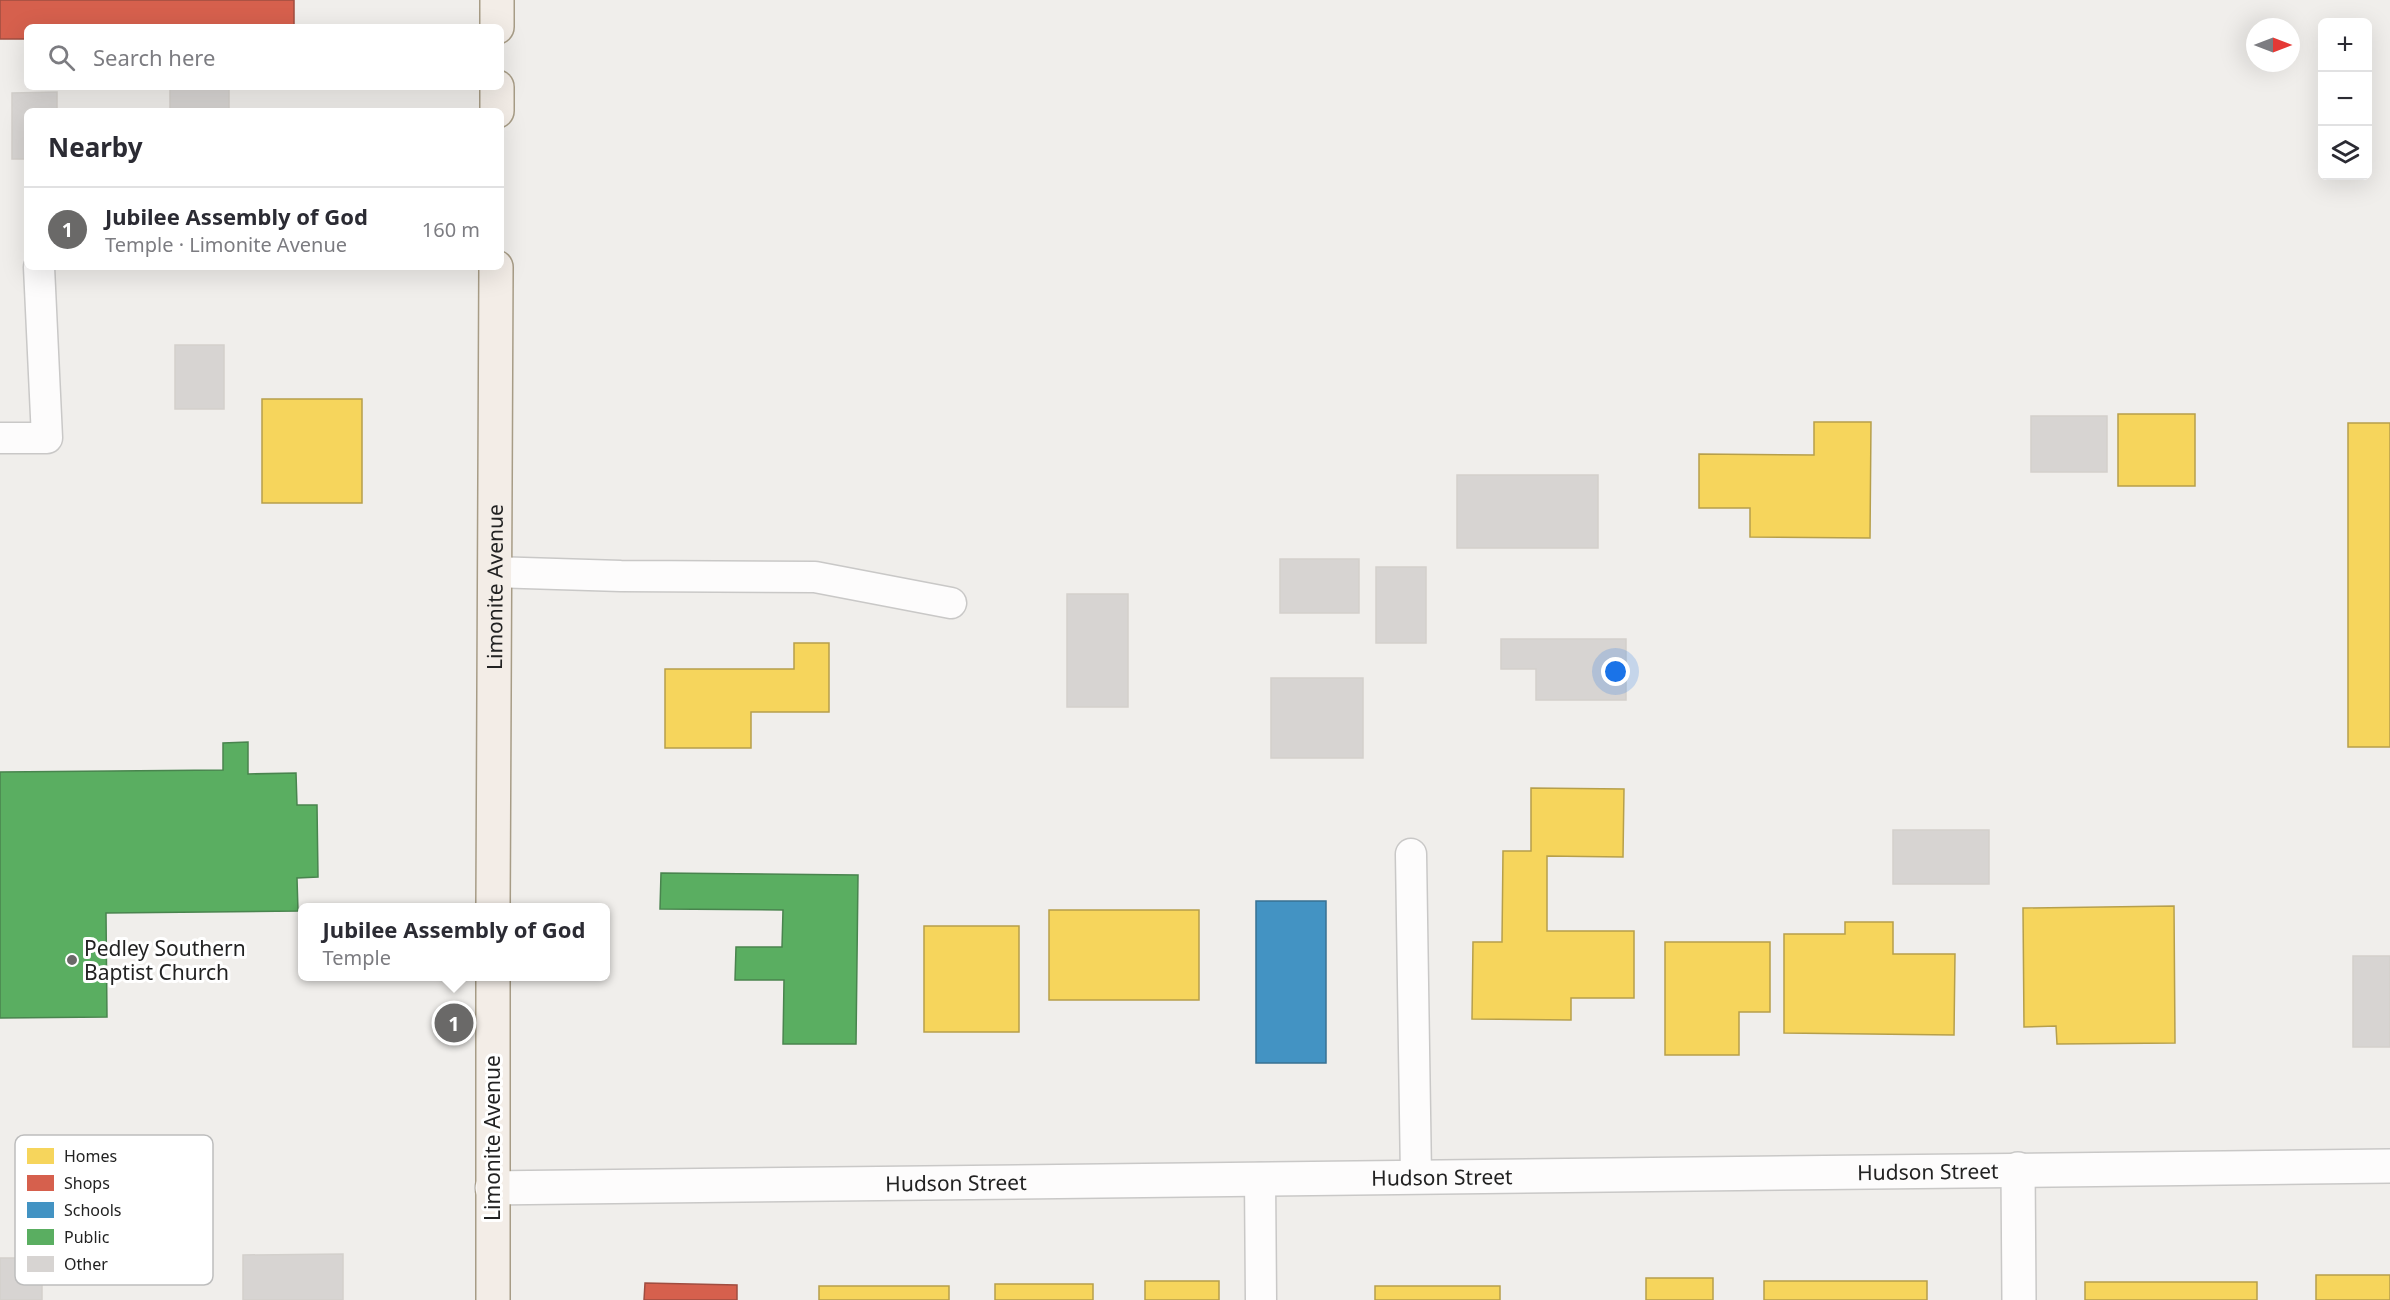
<!DOCTYPE html>
<meta charset="utf-8">
<style>
:root{--surface:#fff;--page:#f7f7f7;--text:#2b2b33;--muted:#7c7c81;--line:#e1e1e2;--accent:#6a6968}
body{margin:0;font-family:"Noto Sans",sans-serif;background:var(--page);color:var(--text)}
.controls{position:absolute;right:18px;top:18px;display:grid;overflow:hidden;border-radius:9px;box-shadow:0 6px 24px #0002}
.controls button{width:54px;height:54px;display:grid;place-items:center;padding:0;border:0;border-bottom:2px solid var(--line);background:var(--surface);color:var(--text);font:30px sans-serif}
.compass{position:absolute;left:2246px;top:18px;width:54px;height:54px;border-radius:50%;background:var(--surface);box-shadow:0 6px 24px #0002;rotate:90deg}
.you{position:absolute;left:1616px;top:672px;width:21px;height:21px;margin:-15px;border:4px solid #fff;border-radius:50%;background:#1a73e8;box-shadow:0 0 0 9px #1a73e833}
.badge{display:grid;place-items:center;width:39px;height:39px;border-radius:50%;background:var(--accent);color:#fff;font-size:20px;font-weight:700}
.pin{position:absolute;translate:-50% -50%;border:3px solid #fff;box-shadow:0 2px 6px #0006}
.popup{position:absolute;left:298px;top:903px;width:312px;height:78px;box-sizing:border-box;display:grid;place-content:center;border-radius:9px;background:var(--surface);filter:drop-shadow(0 2px 4px #0005);font-size:20px;white-space:nowrap;color:var(--muted)}
.popup b{font-size:22px;color:var(--text)}
.popup::after{content:'';position:absolute;left:50%;top:100%;margin-left:-12px;border:12px solid transparent;border-top-color:var(--surface)}
.list{margin:0;padding:0;list-style:none}
h2{display:flex;justify-content:space-between;align-items:center;height:78px;margin:0;padding:0 24px;font-size:26px}
h2 small{font-size:20px;font-weight:400;color:var(--muted)}
.list li{display:grid;grid-template-columns:39px 1fr auto;gap:18px;align-items:center;box-sizing:border-box;height:84px;padding:0 24px;border-top:2px solid var(--line)}
.list b{display:block;font-size:22px;white-space:nowrap}
.list p{margin:0;font-size:20px;white-space:nowrap;color:var(--muted)}
.list em{font-size:20px;font-style:normal;color:var(--muted)}
.icon{flex:none;width:33px;height:33px;fill:none;stroke:currentColor;stroke-width:2;stroke-linecap:round;stroke-linejoin:round}
.map{position:relative;flex:none;width:2390px;height:1300px;overflow:hidden}
.search{position:absolute;background:var(--surface);box-shadow:0 6px 24px #0002;left:24px;top:24px;width:480px;height:66px;display:flex;align-items:center;gap:15px;box-sizing:border-box;padding:0 21px;border-radius:9px;color:var(--muted);font-size:22px}
.panel{position:absolute;background:var(--surface);box-shadow:0 6px 24px #0002;left:24px;top:108px;width:480px;height:162px;border-radius:9px}
.map>svg:first-child{display:block}
.homes{fill:#f6d55c;stroke:#b69f4b;stroke-width:1.5}
.shops{fill:#d6604d;stroke:#a04d40;stroke-width:1.5}
.schools{fill:#4393c3;stroke:#397193;stroke-width:1.5}
.public{fill:#5aae61;stroke:#49844e;stroke-width:1.5}
.building{fill:#d7d4d2;stroke:#d3d0cc;stroke-width:1.5}
.lines{fill:none;stroke-linecap:round;stroke-linejoin:round}
.service-casing{stroke:#c9c8c7;stroke-width:33}
.minor-casing{stroke:#c9c8c7;stroke-width:36}
.primary-casing{stroke:#a79c86;stroke-width:36}
.service{stroke:#fdfcfc;stroke-width:30}
.minor{stroke:#fdfcfc;stroke-width:33}
.primary{stroke:#f3ede7;stroke-width:33}
.poi-dot{fill:#6a6968;stroke:#fff;stroke-width:2}
.labels{text-anchor:middle;dominant-baseline:central;stroke-width:6;stroke-linejoin:round;paint-order:stroke}
.street-label{font-size:21px;fill:#222;stroke:#fff}
.poi-label{font-size:21px;fill:#222;stroke:#fff;text-anchor:start}
.key{fill:#fff;stroke:#bdbdbd;stroke-width:1.5}
.key-label{font-size:16px;fill:#222}
</style>
<div class="map">
<svg width="2390" height="1300" viewBox="0 0 2390 1300">
<rect width="100%" height="100%" fill="#f0eeeb"/>
<path class="homes" d="M262,399h100v104h-100z
M2118,414h77v72h-77z
M1814,422h57l-1,116 -120,-1v-29h-51v-54l115,1z
M2348,423h42v324h-42z
M794,643h35v69h-78v36h-86v-79h129z
M1531,788l93,1 -1,68 -76,-1v75h87v67h-63v22l-99,-1 1,-77h29l1,-91h28z
M2174,906l1,137 -118,1 -1,-18 -32,1 -1,-119z
M1049,910h150v90h-150z
M1845,922h48v32h62l-1,81 -170,-2v-99h61z
M924,926h95v106h-95z
M1665,942h105v70h-31v43h-74z
M2316,1275h74v25h-74z
M1646,1278h67v22h-67z
M1145,1281h74v19h-74z
M1764,1281h163v19h-163z
M2085,1282h172v18h-172z
M995,1284h98v16h-98z
M819,1286h130v14h-130z
M1375,1286h125v14h-125z"/>
<path class="shops" d="M0,0h294v27h-267v12h-27z
M645,1283l92,2v15h-93z"/>
<path class="schools" d="M1256,901h70v162h-70z"/>
<path class="public" d="M248,742v32l48,-1 1,32h20l1,72 -21,1 1,33 -192,2 1,104 -107,1v-246l223,-2v-27z
M661,873l197,2 -2,169h-73l1,-64h-49l1,-33h46l1,-37 -123,-1z"/>
<path class="building" d="M170,87h59v24h-59z
M57,92v19h-30v48h-15v-66z
M175,345h49v64h-49z
M2031,416h76v56h-76z
M1457,475h141v73h-141z
M1280,559h79v54h-79z
M1376,567h50v76h-50z
M1067,594h61v113h-61z
M1501,639h125v61h-90v-31h-35z
M1271,678h92v80h-92z
M1893,830h96v54h-96z
M2353,956h37v91h-37z
M343,1254v46h-100v-45z
M0,1258h42v42h-42z"/>
<g class="lines">
<g class="service-casing">
<path id="service" d="M0,438h47l-8,-171
M494,572l127,4 194,1 136,26
M1411,854l5,323
M1260,1178l1,122"/>
</g>
<g class="minor-casing">
<g id="minor">
<path d="M2018,1169l1,131"/>
<path id="s1" d="M492,1188l1898,-22"/>
</g>
</g>
<g class="primary-casing">
<g id="primary">
<path d="M497,27v-27"/>
<path d="M497,87v24"/>
<path id="s2" d="M493,908l3,-641"/>
<path d="M493,976v324"/>
</g>
</g>
<use href="#service" class="service"/>
<use href="#minor" class="minor"/>
<use href="#primary" class="primary"/>
</g>
<circle class="poi-dot" cx="72" cy="960" r="6"/>
<g class="labels">
<g class="street-label">
<text stroke="none"><textPath href="#s2" startOffset="321">Limonite Avenue</textPath></text>
<text transform="translate(492 1138) rotate(-90)">Limonite Avenue</text>
<text stroke="none"><textPath href="#s1" startOffset="1436">Hudson Street</textPath></text>
<text stroke="none"><textPath href="#s1" startOffset="950">Hudson Street</textPath></text>
<text stroke="none"><textPath href="#s1" startOffset="464">Hudson Street</textPath></text>
</g>
<g class="poi-label">
<text x="84" y="948">Pedley Southern<tspan x="84" dy="24">Baptist Church</tspan></text>
</g>
</g>
<rect x="15" y="1135" width="198" height="150" rx="9" class="key"/>
<rect x="27" y="1148" width="27" height="16" fill="#f6d55c"/>
<rect x="27" y="1175" width="27" height="16" fill="#d6604d"/>
<rect x="27" y="1202" width="27" height="16" fill="#4393c3"/>
<rect x="27" y="1229" width="27" height="16" fill="#5aae61"/>
<rect x="27" y="1256" width="27" height="16" fill="#d7d4d2"/>
<g class="key-label">
<text x="64" y="1162">Homes</text>
<text x="64" y="1189">Shops</text>
<text x="64" y="1216">Schools</text>
<text x="64" y="1243">Public</text>
<text x="64" y="1270">Other</text>
</g>
</svg>
<div class="controls">
<button>+</button>
<button>−</button>
<button><svg class="icon" aria-label="layers" viewBox="0 0 24 24"><path d="M12 4l9 5-9 5-9-5zM3 14l9 5 9-5"/></svg></button>
</div>
<svg class="compass" viewBox="-18 -18 36 36"><path d="M0-13l5 13h-10z" fill="#e53935"/><path d="M0 13l5-13h-10z" fill="#7c7c81"/></svg>
<div class="you"></div>
<div class="pin badge" style="left:454px;top:1023px">1</div>
<div class="popup"><b>Jubilee Assembly of God</b>Temple</div>
<div class="search"><svg class="icon" aria-label="search" viewBox="0 0 24 24"><circle cx="10" cy="10" r="6"/><path d="M15 15l6 6"/></svg>Search here</div>
<section class="panel">
<h2>Nearby<small></small></h2>
<ul class="list">
<li><span class="badge">1</span><div><b>Jubilee Assembly of God</b><p>Temple · Limonite Avenue</p></div><em>160 m</em></li>
</ul>
</section>
</div>
